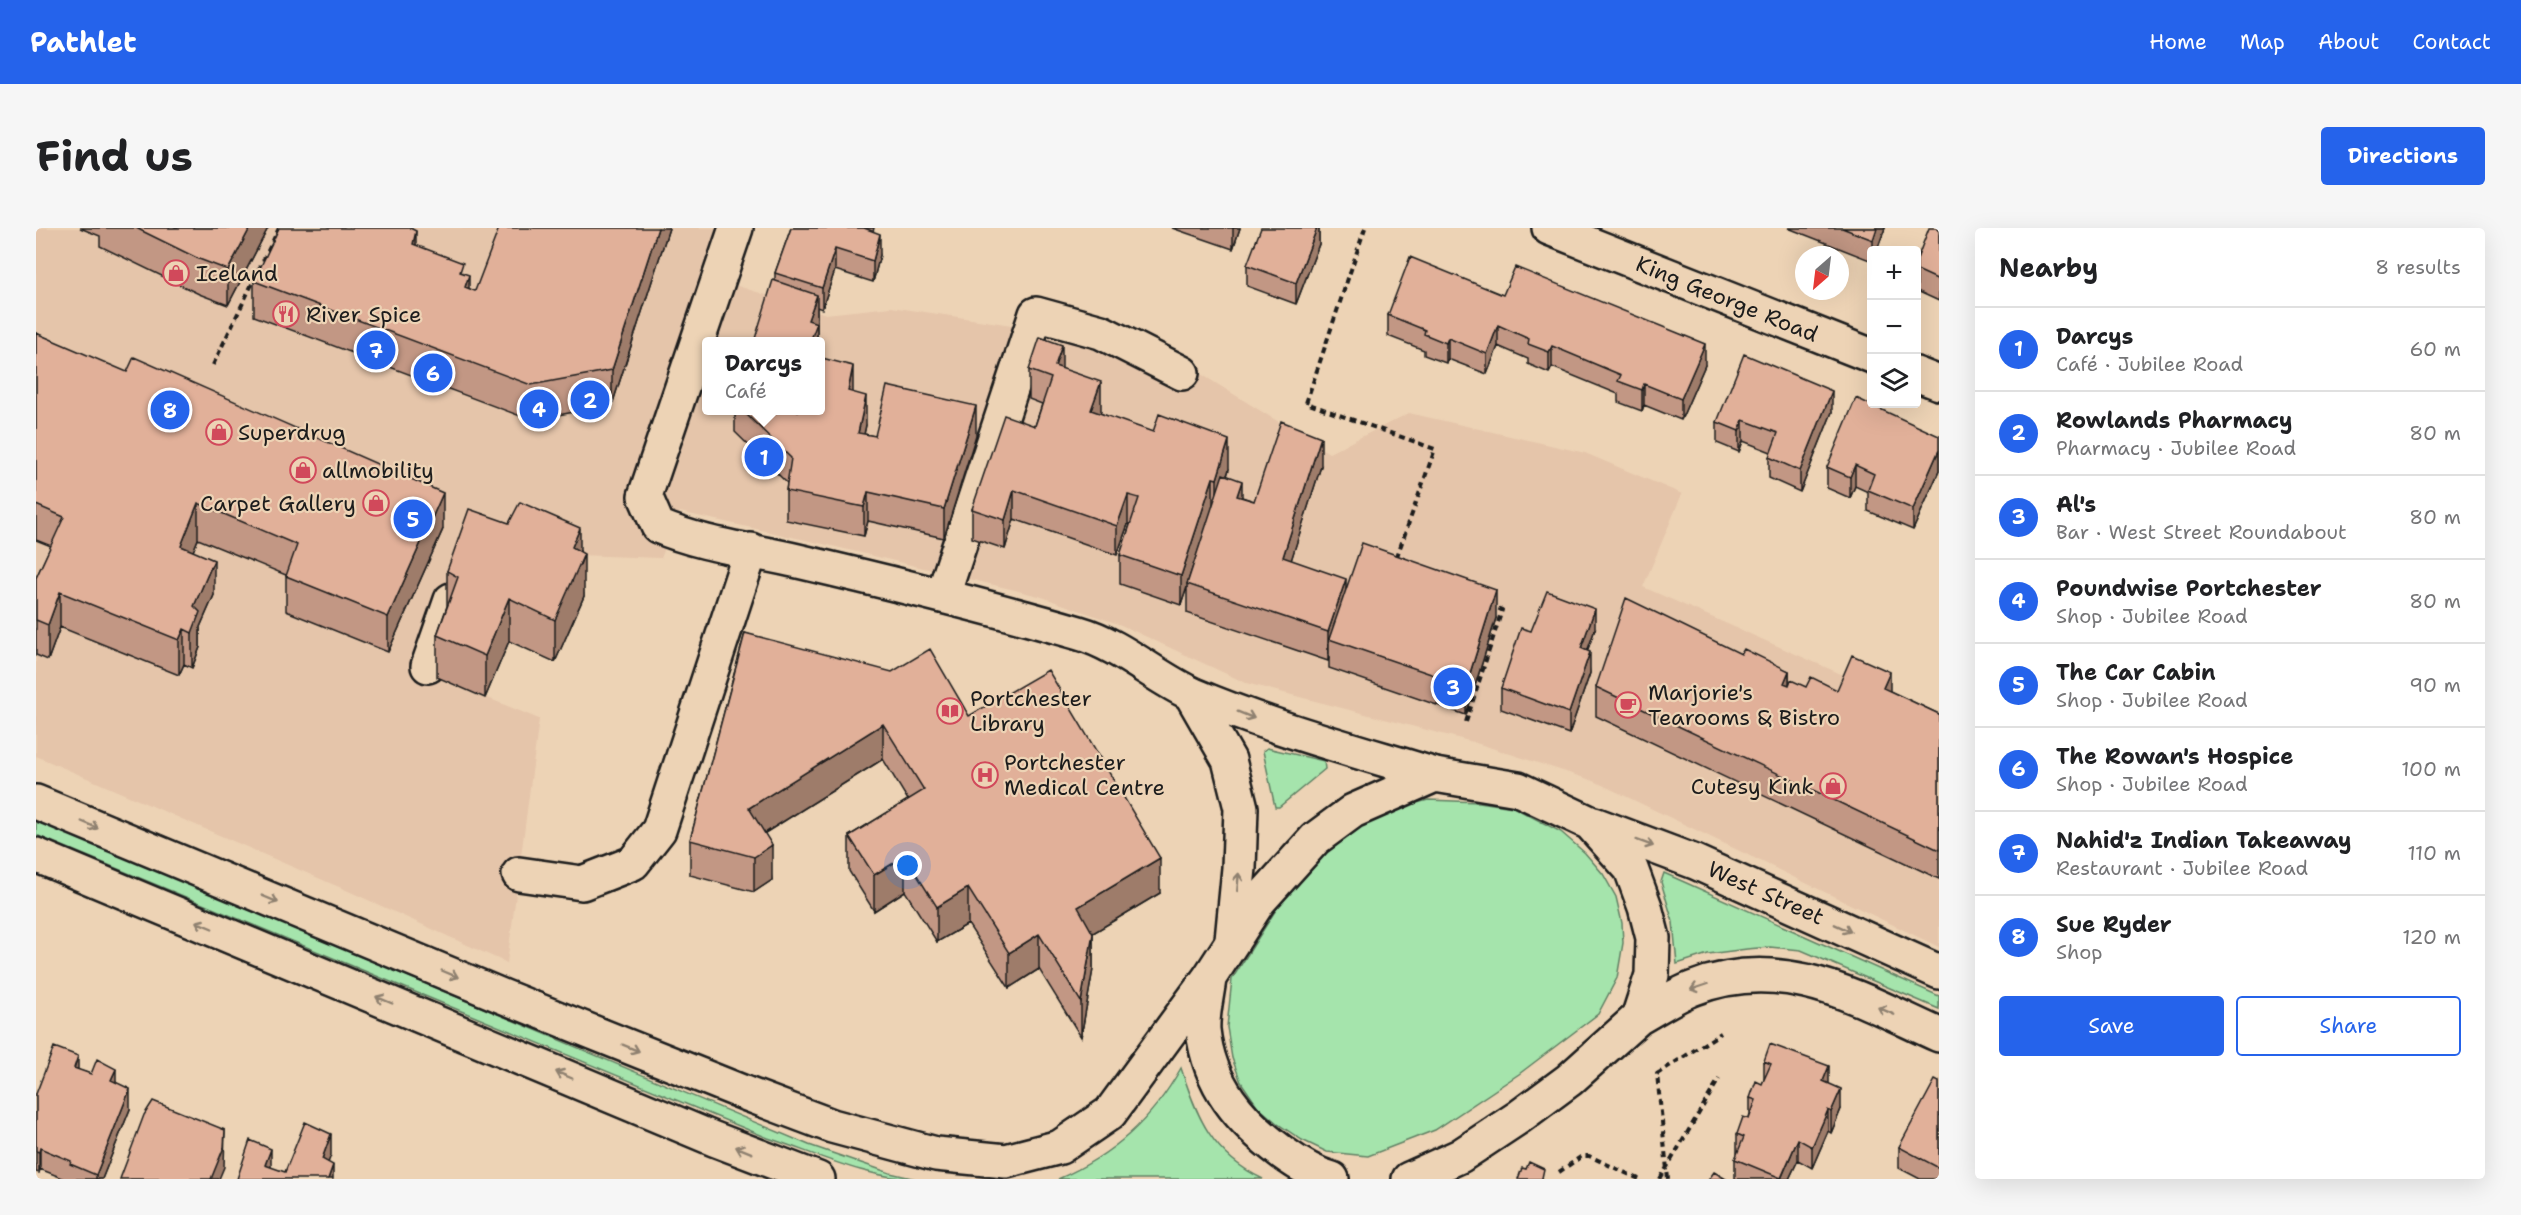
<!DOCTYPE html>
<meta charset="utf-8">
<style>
:root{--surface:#fff;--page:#f6f6f6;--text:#202124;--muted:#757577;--line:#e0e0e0;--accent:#2563eb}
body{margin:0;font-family:"Shantell Sans",sans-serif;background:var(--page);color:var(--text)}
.controls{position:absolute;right:18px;top:18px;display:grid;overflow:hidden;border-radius:6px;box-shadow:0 6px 24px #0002}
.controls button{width:54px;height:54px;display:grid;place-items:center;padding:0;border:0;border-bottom:2px solid var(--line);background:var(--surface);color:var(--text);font:30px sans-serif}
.compass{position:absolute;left:1759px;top:18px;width:54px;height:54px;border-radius:50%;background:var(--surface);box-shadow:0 6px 24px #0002;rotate:208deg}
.you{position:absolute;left:872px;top:638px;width:21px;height:21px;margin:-15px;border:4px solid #fff;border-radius:50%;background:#1a73e8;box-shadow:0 0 0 9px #1a73e833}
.badge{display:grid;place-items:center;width:39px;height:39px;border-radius:50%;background:var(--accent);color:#fff;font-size:20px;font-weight:700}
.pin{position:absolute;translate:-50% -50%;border:3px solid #fff;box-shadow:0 2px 6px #0006}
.popup{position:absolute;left:666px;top:109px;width:123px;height:78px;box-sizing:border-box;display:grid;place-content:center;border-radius:6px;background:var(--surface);filter:drop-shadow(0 2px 4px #0005);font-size:20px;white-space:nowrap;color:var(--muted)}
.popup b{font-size:22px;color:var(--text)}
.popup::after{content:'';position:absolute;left:50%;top:100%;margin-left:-12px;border:12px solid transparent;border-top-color:var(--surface)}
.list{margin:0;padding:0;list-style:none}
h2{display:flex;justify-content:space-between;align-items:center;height:78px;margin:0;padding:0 24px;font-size:26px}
h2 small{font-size:20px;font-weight:400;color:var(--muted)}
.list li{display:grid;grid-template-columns:39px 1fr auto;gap:18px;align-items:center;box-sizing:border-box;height:84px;padding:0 24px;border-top:2px solid var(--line)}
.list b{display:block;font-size:22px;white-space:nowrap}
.list p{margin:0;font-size:20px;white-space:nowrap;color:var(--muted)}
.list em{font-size:20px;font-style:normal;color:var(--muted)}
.actions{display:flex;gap:12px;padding:18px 24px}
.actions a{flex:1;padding:14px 0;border:2px solid var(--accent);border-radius:6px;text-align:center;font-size:21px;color:var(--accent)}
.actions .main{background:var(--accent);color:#fff}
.icon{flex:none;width:33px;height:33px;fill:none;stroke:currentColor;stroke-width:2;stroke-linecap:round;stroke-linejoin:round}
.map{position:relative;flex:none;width:1903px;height:951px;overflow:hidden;border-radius:6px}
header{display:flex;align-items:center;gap:36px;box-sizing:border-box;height:84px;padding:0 30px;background:var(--accent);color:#fff}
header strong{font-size:28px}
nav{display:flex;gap:33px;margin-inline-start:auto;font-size:21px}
.intro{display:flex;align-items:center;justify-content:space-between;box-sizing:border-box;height:144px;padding:0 36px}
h1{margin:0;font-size:42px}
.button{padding:15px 27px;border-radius:6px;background:var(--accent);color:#fff;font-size:21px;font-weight:700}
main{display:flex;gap:36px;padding:0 36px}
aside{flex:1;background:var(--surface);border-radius:6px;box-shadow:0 6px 24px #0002}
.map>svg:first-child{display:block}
.built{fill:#e5c5aa;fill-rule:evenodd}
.green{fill:#a5e4ac;stroke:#608064;stroke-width:1.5}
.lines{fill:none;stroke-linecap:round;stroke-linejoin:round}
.minor-casing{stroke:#1c1c1c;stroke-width:38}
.major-casing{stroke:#1c1c1c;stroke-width:38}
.path{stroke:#1c1c1c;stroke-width:4;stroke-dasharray:6 4.5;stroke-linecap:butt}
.minor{stroke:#edd3b5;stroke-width:33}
.major{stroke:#edd3b5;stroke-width:33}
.wall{fill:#c29784;stroke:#1c1c1c;stroke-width:1.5}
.shaded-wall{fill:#9e7b6b;stroke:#1c1c1c;stroke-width:1.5}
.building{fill:#e1b099;stroke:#1c1c1c;stroke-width:1.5}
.oneway{stroke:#8f8170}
.labels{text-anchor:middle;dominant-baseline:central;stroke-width:4.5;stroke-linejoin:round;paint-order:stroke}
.poi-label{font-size:22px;fill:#1c1c1c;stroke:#edd3b5;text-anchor:start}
.street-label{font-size:22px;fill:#1c1c1c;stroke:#edd3b5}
</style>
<header>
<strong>Pathlet</strong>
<nav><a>Home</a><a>Map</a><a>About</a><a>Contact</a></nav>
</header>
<div class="intro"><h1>Find us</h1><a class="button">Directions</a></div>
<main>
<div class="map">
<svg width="1903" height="951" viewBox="0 0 1903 951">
<rect width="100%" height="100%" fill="#edd3b5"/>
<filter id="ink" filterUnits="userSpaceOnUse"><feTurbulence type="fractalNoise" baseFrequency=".0167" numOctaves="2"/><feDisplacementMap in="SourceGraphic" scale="12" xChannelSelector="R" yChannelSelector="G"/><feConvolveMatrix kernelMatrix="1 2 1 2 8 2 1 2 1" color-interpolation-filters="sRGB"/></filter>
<g filter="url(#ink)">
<path class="built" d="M0,0h684l-14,48 120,38 65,-7 141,21 148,33 149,92 80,-40 176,40 97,41 -39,93 296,130v230l-345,-166 -121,-39 -227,-59 -125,-58 -82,-29 -211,-51 -148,-33 -19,46 -192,-7 -32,126 102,42 -32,244 -161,-73 -310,-134zM671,113h114v69h-114z"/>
<path class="green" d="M1231,520l57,13 1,8 -46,38h-4l-12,-56z
M1392,572l51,2 34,5 48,25 24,21 18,21 13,23 6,26 1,20 -6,35 -19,36 -79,60 -84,56 -67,26 -41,-4 -25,-12 -24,-16 -20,-17 -17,-25 -9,-24 -5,-31 5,-48 54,-85 44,-50 53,-32z
M0,592l773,325 81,28 26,6c-48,0 -102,-26 -148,-41l-732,-303z
M1628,645l275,123v13l-138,-59 -31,-3 -23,2 -39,5 -31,10 -4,-42 -12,-40z
M1145,840c16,49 31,87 82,111h-205c55,-24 94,-59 123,-111z"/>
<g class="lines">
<g class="minor-casing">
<path id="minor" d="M700,0l-91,268 13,30c44,19 93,24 140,35 94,22 188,45 281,72 42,12 77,45 115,62 78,33 160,55 241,80
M1513,0l323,128
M1880,146l23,9
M907,367l93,-281 65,18 81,41
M392,438l23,-66
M1155,466l38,66 12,48 -2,60 -7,72
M483,646l63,9 51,-20 26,-33 92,-280"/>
</g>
<g class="major-casing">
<path id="major" d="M0,574l466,194 245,98 85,32 104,28 70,7 54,-14 50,-34 99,-135 50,-77 56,-62 38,-28 82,-36 83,14 72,34 41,46 14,38 8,31 -1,37 -14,43 -69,62 -50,37 -59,39 -51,23
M1558,596l101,38 244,110
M0,627l678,284 104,40
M1173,751c-2,16 -7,35 -6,51 6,55 37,91 80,123 15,11 31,21 49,26
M1602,790c18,-10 37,-23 56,-30 90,-35 165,11 245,47"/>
</g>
<path class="path" d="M1329,0l-59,175 129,46 -39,110
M177,137l66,-137
M1430,494l36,-112 -10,-4
M1523,944l23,-16h7l50,23
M1624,951l59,-100
M1632,951l-11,-105 64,-41"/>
<use href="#minor" class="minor"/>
<use href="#major" class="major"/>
</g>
<path class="wall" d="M44,0h188l-40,77 -29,-11 -99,-48v-10z
M633,0l-57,177 -81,15 -277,-104v-35l158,-52 4,16 47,28 6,16 6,2z
M755,0h83l-1,4 7,23 -7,27 -38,-12 -13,39 -5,-2v35l-42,-61v-8z
M1136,0h68l-7,21z
M1283,0v16l-23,60 -49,-18v-21z
M1752,0h97l-8,22h-5v11z
M1903,0v73l-22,-10v-32z
M1467,67l202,70 -24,55 -37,-15 -2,6 -24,-9v-8l-66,-27 -3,6 -21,-9v-5l-30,-13 -11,28 -39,-15 -2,4 -22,-8v-5l-36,-14v-21z
M0,105l407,196 -55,123 -102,-41v-36l-88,-36 -5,12 21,44 -14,32v20l-8,21 -8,-4 -5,11 -119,-48 -12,33 -12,-5v-77l15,-32 -15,-6z
M1026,141l39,42 -1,2 129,56 -2,7 15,21 12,4 67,-35 -30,94 55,29 150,29 -30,97 -137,-47v-10l-1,3 -141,-48v-26l-6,18 -61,-21v-29l10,-30 -2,-1 -11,31 -103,-36 -9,30 -33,-11v-29l63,-83 7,-22 -13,-5v-29z
M817,165l13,32 -2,9 11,2 101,-1 -32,103 -76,-17 -4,15 -78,-16v-29l1,-8 -52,-51v-21h86z
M1796,184l-32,80 -31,-14v-21l2,-5 -28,-11 -4,11 -22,-9v-21z
M1903,208v35l-26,59 -45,-19v-19l-13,-6 -5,12 -23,-10v-21z
M544,323l4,45 -29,66 -46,-21 -24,57 -48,-21v-42l10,-29v-35z
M1559,401l-8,22 3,22 -21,61 -68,-25v-21z
M709,405l224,83 191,177 -67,40v36l-12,68 -42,-68 -30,19 -41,-64 -31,18 -32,-51 -31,20 -25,-40v-35l59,-36 -25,-41 -118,74 7,47 -18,12 -64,-17v-35z
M1705,426l48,17v14l48,5 53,1 49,23v165l-343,-163v-29z
M1728,833l65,23 12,25 -10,24 -3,-2 -16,37 -14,-8 -9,19h-54v-20l2,-4v-21l12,-15 1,-5v-16l12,-14 2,-4z
M42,842l38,12 14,27 -28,70h-37l-25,-10 -1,4 -3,-1v-78z
M1903,854v97h-19l-21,-11v-21z"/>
<path class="shaded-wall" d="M214,0h18l-40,77v-35z
M622,0h11l-57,177v-35z
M1197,0h7l-7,21z
M1281,0h2v16l-23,60v-21z
M1841,0h8l-8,22h-4v-10z
M380,3v35l-3,-22z
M844,6v21l-7,27v-21z
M799,21v21l-13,39v-21z
M433,47v35l-4,-23z
M781,67v47h-9v-22z
M1462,97v21l-11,28v-20z
M1412,110v21l-2,4v-20z
M1669,116v21l-24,55v-21z
M1026,117v29l-7,-8z
M1516,118v21l-3,6v-21z
M817,138v29l-5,-4z
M1065,154v29l-10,28v-29z
M1608,156v21l-2,6v-21z
M1796,163v21l-32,80v-21z
M830,168v29l-8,37v-29z
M940,178v29l-32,103v-29z
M1707,192v21l-4,11v-21z
M1285,209v29l-38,120v-29z
M1193,212v29l-12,39v-29z
M1903,222v21l-26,59v-21z
M1819,237v21l-5,12v-21z
M1177,250v29l-26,77v3l-6,18v-29z
M1206,253v29l-5,-14z
M978,262v29l-9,30v-29z
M832,264v29l-4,15v-29z
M407,265v36l-55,123v-35z
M1092,267v29l-11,31v-29z
M162,275v36l-17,42v-35z
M544,300v37l4,-11v42l-29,66v-42l17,-73z
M178,332v35l-14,32v20l-8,21v-35l2,-27z
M1310,351v29l-17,31v19l-1,3v-29z
M1460,362v28l-30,97v-29z
M24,364v35l-12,33v-35z
M473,370v43l-24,57v-42z
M1559,381v20l-14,40v-21z
M148,401v35l-5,11v-35z
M1554,424v21l-21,61v-21z
M1753,443v29l-5,-17z
M1854,444v29l-7,-13z
M847,496v35l-134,84v-35z
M736,617v35l-18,12v-35z
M869,628v35l-31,20v-36z
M1124,630v35l-82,49v-35z
M932,660v36l-31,18v-35z
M1003,706v35l-30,19v-35z
M1057,706v35l-12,68v-35z
M42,828v21l-4,-9z
M1793,838v21l-6,-6z
M80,841v21l-5,-10z
M94,861v20l-28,70h-6v-4z
M1805,861v20l-10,24v-21z
M1792,882v21l-16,37v-21z
M189,902l-1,37 -5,12h-8z
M295,906v21l-9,24v-20z
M1762,911v21l-9,19h-8z
M4,920v21l-1,4v-21z
M235,921v21l-6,-5z
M297,937v14h-5z"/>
<path class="building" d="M100,0h114l-22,42 -29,-11z
M243,0h131l6,3 -3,13 50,19 -3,9 9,3 -4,12 10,4 24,-63h159l-46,142 -81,15 -277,-104z
M755,0h73l16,6 -7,27 -38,-12 -13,39 -47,-15z
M1225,0h56l-21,55 -49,-18z
M1806,0h35l-4,12z
M1893,0h10v52l-22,-10v-11z
M1374,29l93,38 12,-28 190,77 -24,55 -37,-15 -2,6 -24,-9 3,-6 -69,-29 -3,6 -21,-8 1,-5 -31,-14 -11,29 -39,-16 -2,5 -22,-9 1,-4 -37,-15z
M737,52l44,15 -9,25 9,3 -7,19h-56z
M0,105l91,39 7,-15 309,136 -55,124 -102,-41 11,-31 -99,-42 -17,43 33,14 -20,46 6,6 -8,21 -8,-4 -5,11 -119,-48 -12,33 -12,-5v-42l28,-61 -28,-12z
M1004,109l22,8 -7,21 46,16 -10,28 62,22 6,-18 70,26 -12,39 -4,-1 -32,98 -61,-21 19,-57 -11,-3 -11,31 -103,-36 -9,30 -33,-11 32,-94 31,11 16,-48 -22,-8z
M1708,126l88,37 -32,80 -31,-14 9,-24 -35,-13 -4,11 -22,-9z
M786,130l31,8 -5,25 18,5 -8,37 17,3 12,-50 89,20 -32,103 -76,-17 -4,15 -78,-16 5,-33 -48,-47h78v-47z
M1820,170l83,38v14l-26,59 -45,-19 6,-16 -19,-9 -5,12 -23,-10z
M1245,193l40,16 -38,120 63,22 -18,53 -141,-48 36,-110 19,7 -5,15 17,5z
M484,274l60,26 -8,19 12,7 -29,66 -46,-22 -24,58 -48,-21 21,-58 -11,-6 22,-62 40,14z
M1326,315l134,47 -30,96 -137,-47z
M1511,363l48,18 -14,39 9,4 -21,61 -68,-25 20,-60 10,3z
M1590,370l115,56 3,-5 45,22 -5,12 5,2 2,-5 15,7 5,-10 26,13 15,-35 38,17 -7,16 56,26v136l-343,-163z
M709,405l147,39 38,-23 39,67 79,-46 112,188 -82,49 15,27 -12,68 -42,-68 -30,19 -41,-65 -31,19 -32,-51 -31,19 -25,-39 75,-46 -41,-66 -134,84 23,37 -18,12 -64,-17z
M1734,816l59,22 -6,15 18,8 -10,23 -3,-2 -16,37 -14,-8 -17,39 -46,-19 9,-22 -7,-3 6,-17 6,2 7,-19 -6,-2 6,-17 6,3 9,-20 -7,-3z
M18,819l24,9 -4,12 17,6 6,-15 19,10 -5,11 19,9 -34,86 -26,-11 1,-3 -31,-13 -1,4 -3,-1v-57z
M1899,852l4,2v86l-40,-21z
M117,873l72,29 -1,17 -13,32h-91l24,-64z
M269,894l26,12 -9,25 11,6 -5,14h-91l13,-39 21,9 -6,16 20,7z
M1493,934l15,7 -2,9 1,1h-25l4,-11 4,1z
M1678,944l12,7h-17z"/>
<defs><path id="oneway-shaft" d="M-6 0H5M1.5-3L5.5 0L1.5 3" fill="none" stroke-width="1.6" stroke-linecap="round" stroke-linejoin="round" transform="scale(1.5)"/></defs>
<g class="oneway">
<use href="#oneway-shaft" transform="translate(1210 487) rotate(22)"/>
<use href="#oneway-shaft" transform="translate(54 597) rotate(23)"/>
<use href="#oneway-shaft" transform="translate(1609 615) rotate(20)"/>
<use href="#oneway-shaft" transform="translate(1202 654) rotate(-85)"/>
<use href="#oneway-shaft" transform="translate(234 671) rotate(23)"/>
<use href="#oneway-shaft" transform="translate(168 697) rotate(-157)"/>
<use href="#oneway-shaft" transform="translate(1807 700) rotate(24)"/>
<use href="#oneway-shaft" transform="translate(414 746) rotate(23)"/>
<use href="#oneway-shaft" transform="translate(1663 759) rotate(162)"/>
<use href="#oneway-shaft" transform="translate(348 772) rotate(-157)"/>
<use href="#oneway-shaft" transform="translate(1850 783) rotate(-156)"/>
<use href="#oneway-shaft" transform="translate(595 820) rotate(22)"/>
<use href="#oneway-shaft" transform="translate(528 847) rotate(-157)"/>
<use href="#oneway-shaft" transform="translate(708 922) rotate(-158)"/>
</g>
</g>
<defs>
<g id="shop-ring" transform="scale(1.35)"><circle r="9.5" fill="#edd3b5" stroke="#d1495b" stroke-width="1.5"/><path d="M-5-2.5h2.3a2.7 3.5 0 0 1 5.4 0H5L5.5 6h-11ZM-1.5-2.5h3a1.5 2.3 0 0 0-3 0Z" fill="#d1495b"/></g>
<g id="restaurant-ring" transform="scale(1.35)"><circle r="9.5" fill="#edd3b5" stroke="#d1495b" stroke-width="1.5"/><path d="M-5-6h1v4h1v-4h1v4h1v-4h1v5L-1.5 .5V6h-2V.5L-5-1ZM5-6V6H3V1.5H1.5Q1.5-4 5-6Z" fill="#d1495b"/></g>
<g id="cafe-ring" transform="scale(1.35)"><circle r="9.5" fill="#edd3b5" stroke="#d1495b" stroke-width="1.5"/><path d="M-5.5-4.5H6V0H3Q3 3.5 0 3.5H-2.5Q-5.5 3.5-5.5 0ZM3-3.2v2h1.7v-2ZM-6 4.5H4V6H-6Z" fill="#d1495b"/></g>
<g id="library-ring" transform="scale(1.35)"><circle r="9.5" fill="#edd3b5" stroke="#d1495b" stroke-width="1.5"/><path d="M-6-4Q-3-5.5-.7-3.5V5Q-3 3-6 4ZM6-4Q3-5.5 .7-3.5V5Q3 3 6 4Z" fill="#d1495b"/></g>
<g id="hospital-ring" transform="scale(1.35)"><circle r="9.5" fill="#edd3b5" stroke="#d1495b" stroke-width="1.5"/><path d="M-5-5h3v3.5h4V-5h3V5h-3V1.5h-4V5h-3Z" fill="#d1495b"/></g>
</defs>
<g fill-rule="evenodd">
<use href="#shop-ring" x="140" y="45"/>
<use href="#restaurant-ring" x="250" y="86"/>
<use href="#shop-ring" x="183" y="204"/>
<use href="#shop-ring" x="267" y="242"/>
<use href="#shop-ring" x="340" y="275"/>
<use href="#cafe-ring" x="1592" y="477"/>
<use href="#library-ring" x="914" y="483"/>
<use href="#hospital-ring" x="949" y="547"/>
<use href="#shop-ring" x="1797" y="558"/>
</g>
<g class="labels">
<g class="poi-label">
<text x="160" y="45">Iceland</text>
<text x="270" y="86">River Spice</text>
<text x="202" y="204">Superdrug</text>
<text x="286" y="242">allmobility</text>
<text x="320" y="275" text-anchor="end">Carpet Gallery</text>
<text x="1612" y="464">Marjorie's<tspan x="1612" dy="25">Tearooms &amp; Bistro</tspan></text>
<text x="934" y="470">Portchester<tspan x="934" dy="25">Library</tspan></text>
<text x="968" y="534">Portchester<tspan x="968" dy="25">Medical Centre</tspan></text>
<text x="1778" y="558" text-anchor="end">Cutesy Kink</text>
</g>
<g class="street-label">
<text transform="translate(1691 71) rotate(22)">King George Road</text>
<text transform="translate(1730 665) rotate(24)">West Street</text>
</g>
</g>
</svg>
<div class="controls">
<button>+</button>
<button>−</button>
<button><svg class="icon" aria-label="layers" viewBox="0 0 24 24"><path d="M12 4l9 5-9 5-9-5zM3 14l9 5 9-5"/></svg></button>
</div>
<svg class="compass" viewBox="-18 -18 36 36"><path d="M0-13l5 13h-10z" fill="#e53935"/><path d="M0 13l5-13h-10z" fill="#757577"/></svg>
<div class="you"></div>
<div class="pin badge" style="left:728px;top:229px">1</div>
<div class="popup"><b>Darcys</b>Café</div>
<div class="pin badge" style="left:554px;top:172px">2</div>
<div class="pin badge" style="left:1417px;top:459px">3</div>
<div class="pin badge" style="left:503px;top:181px">4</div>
<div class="pin badge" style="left:377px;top:291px">5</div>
<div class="pin badge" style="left:397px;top:145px">6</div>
<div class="pin badge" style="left:340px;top:122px">7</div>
<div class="pin badge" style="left:134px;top:182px">8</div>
</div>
<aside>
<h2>Nearby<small>8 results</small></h2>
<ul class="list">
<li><span class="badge">1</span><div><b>Darcys</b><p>Café · Jubilee Road</p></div><em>60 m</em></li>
<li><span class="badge">2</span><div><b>Rowlands Pharmacy</b><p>Pharmacy · Jubilee Road</p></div><em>80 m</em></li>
<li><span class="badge">3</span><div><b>Al's</b><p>Bar · West Street Roundabout</p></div><em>80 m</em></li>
<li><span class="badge">4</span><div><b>Poundwise Portchester</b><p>Shop · Jubilee Road</p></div><em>80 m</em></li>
<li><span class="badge">5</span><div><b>The Car Cabin</b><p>Shop · Jubilee Road</p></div><em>90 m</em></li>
<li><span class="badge">6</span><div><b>The Rowan's Hospice</b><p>Shop · Jubilee Road</p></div><em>100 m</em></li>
<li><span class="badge">7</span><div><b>Nahid'z Indian Takeaway</b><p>Restaurant · Jubilee Road</p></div><em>110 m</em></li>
<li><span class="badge">8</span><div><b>Sue Ryder</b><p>Shop</p></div><em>120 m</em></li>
</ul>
<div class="actions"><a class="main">Save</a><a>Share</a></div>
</aside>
</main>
